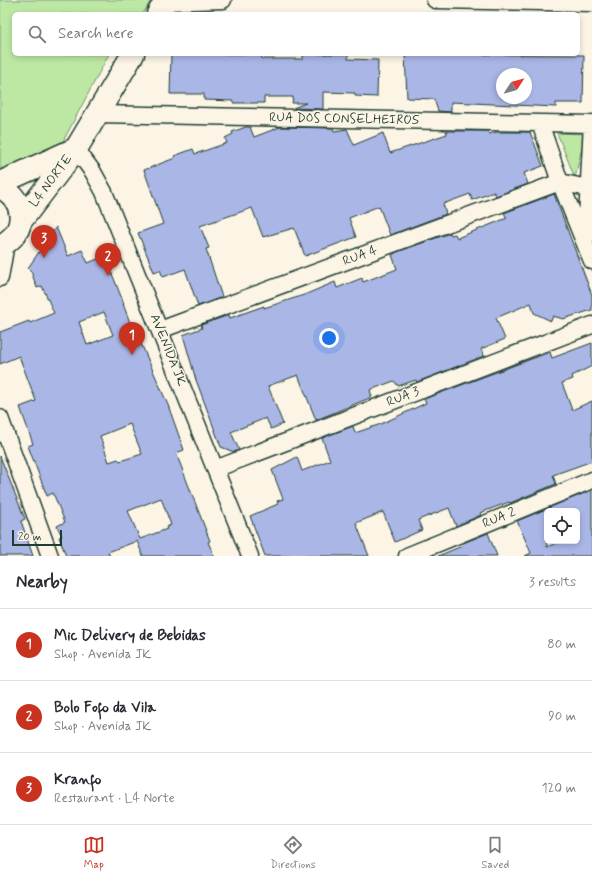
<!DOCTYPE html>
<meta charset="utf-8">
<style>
:root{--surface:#fff;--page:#f2f2f3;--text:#2b2b33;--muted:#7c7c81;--line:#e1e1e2;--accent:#c8321e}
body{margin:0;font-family:Mynerve,sans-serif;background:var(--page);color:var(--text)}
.controls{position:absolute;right:12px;bottom:12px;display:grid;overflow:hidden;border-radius:6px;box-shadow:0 2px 6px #0003}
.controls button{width:36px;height:36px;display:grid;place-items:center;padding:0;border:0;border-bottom:1px solid var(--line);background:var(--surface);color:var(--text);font:20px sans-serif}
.compass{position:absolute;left:496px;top:68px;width:36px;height:36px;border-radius:50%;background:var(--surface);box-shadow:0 2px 6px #0003;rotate:54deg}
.scale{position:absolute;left:12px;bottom:10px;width:50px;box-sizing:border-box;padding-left:4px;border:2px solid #1f3d34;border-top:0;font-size:11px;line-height:14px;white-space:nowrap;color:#1f3d34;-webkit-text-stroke:3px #fcf5e5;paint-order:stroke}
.you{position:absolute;left:329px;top:338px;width:14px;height:14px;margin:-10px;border:3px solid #fff;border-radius:50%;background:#1a73e8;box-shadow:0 0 0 6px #1a73e833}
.badge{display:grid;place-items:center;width:26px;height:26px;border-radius:50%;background:var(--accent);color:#fff;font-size:13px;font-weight:700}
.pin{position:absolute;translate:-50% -33px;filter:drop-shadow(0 1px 2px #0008)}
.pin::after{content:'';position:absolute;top:21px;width:14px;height:12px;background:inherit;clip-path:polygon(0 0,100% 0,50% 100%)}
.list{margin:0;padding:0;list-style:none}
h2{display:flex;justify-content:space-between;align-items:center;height:52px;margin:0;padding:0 16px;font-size:17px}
h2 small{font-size:13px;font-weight:400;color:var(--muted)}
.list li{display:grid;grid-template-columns:26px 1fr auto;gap:12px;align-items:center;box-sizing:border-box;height:72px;padding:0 16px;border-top:1px solid var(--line)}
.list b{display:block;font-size:15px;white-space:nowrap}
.list p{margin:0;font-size:13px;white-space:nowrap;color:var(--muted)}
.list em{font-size:13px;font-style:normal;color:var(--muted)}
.icon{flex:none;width:22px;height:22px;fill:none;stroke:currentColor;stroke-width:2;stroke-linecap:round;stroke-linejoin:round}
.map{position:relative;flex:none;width:592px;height:556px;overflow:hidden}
.search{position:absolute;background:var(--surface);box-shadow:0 2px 6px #0003;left:12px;right:12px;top:12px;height:44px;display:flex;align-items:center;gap:10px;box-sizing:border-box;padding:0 14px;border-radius:6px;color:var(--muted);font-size:15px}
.sheet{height:268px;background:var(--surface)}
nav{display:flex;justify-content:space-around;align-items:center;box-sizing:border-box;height:56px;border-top:1px solid var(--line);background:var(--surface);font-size:11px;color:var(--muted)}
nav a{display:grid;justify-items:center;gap:2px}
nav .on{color:var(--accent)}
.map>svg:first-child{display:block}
.green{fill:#bde8a4;stroke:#6e926c}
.building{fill:#aab6e6;stroke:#1f3d34;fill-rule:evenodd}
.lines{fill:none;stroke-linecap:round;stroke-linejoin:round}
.street-casing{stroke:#1f3d34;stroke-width:19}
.secondary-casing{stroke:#1f3d34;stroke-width:25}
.street{stroke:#fcf5e5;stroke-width:16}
.secondary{stroke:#fcf5e5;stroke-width:22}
.labels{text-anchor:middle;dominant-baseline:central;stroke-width:3;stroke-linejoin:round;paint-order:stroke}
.street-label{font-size:13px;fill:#1f3d34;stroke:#fcf5e5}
</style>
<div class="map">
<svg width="592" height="556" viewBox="0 0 592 556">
<rect width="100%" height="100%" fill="#fcf5e5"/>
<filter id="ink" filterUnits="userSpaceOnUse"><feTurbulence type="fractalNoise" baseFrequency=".025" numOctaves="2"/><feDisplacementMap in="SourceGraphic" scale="8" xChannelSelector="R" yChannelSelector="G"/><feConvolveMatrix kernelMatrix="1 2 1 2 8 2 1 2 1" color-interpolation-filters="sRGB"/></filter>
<g filter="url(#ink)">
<path class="green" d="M0,0h151l-8,14h-129v40h95l-48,91 -49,25 -12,-2z
M557,133l28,1 -10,44z"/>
<path class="building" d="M171,54h91v5h41v-5h45v5l30,1 -1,37 -22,-1v-3l-32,-1v17l-30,-1 13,-5h-14l1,-6h-29v6h-31v-2l-29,-1v-6h-34z
M405,54l179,1 -1,48h-27v4l-105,-5v10l-13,-1 -4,-12 -27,-1zM502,74h24v24h-24z
M246,127h4l4,10 26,-10 53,1 1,3 13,-2 7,16 29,-12 7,20 57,-19 -1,-3h41l2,3 7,-2h34l13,34 -19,7 4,11 -32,12 -2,-4 -22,8 -2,-6 -27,10 3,10 -56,21 -11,-29 -30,12 7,19 -51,19 -11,-28 -31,9 -11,-29 -52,18 9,22 -3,1 16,48 -24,9 -13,-37 -22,8 -3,-7 -6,2 -16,-39 25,-9 -19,-54 31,-12 -1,-2 19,-7 2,5 32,-11 -2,-5 8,-4 -1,-2z
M554,194l38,101v15l-29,9 -10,-3 -2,5 -17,-8 -3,-10 -35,15 9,21 -24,10 3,7 -67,26 -1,-2 -18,6 -4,-5 -24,9 2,7 -56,23 -18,-45 -30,11 15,38 -12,5 -5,-11 -35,14 8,18 -5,2 -13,-5 -25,-67 -13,-45 19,-7 -1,-3 28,-10 1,3 34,-12v2l40,-13 31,-13 2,6 25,-10 1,4 34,-13 -5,-14 5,-3 53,-19 1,2 4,-1 2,4 50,-20 -3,-5z
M56,227l12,29 14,-6 6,13 17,-7 19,48h-1l11,29 2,-1 32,73 16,45 -8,3 34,88 -2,1 6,14h-71l-6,-15 -29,11 2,4h-44l-7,-19 3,-1 -5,-10 8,-4 -12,-29 -6,3 -19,-50 5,-2 -13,-37 16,-6 -17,-45 -19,8v-32l29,-11 1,2 24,-10 -12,-27 -5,2 -6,-17 -3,-3zM104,312l9,23 -26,10 -8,-23zM130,424l12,30 -22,7 -2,-2 -9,3 -9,-26zM161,498l10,27 -5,2 1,2 -27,10 -12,-28z
M592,343v23l-20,10 1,3 -11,4 10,27 20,-9v60l-39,14 3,9 -46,19 -1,-1 -29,11 1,2 -25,11 -7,-18 -31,12 4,10 -27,12 -12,-30 -27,11 13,33h-104l-15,-40 28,-12 -1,-3 6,-2 -11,-29 25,-13 5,14 28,-11 -8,-22 31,-12 2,7 26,-9 45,-21 -2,-4 126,-47 2,6z
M0,456l25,63 -4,2 12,35h-33z
M592,490v66h-67l6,-3 -14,-32zM547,511h30v30h-16l-14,6z
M488,533l9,23h-59l24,-10 1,-3z"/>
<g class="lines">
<g class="street-casing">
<path id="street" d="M435,0l157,3
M165,2l58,-2
M97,114l495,10
M540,123l20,59 32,79
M76,149l17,23 11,20 146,364
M586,238l6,-115
M0,278l6,-35
M160,330l400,-148 32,7
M0,418l50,138
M215,469l377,-144
M407,556l185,-76"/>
</g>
<g class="secondary-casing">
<path id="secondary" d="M158,14l8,-14
M0,183l71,-32
M0,187c27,13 28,46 0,59
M20,222l56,-73 57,-95"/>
</g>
<use href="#street" class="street"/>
<use href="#secondary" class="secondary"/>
</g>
</g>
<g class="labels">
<g class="street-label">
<text transform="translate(344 119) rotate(1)">RUA DOS CONSELHEIROS</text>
<text transform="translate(51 181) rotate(-53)">L4 NORTE</text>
<text transform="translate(360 256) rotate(-20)">RUA 4</text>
<text transform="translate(168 350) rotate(68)">AVENIDA JK</text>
<text transform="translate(403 397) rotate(-21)">RUA 3</text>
<text transform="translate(499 518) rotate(-22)">RUA 2</text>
</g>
</g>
</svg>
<div class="controls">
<button><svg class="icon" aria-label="locate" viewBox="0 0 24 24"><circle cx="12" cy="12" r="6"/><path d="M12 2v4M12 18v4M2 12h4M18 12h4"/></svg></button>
</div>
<svg class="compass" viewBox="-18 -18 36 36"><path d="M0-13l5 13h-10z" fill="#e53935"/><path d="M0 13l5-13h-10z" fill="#7c7c81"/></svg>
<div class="scale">20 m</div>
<div class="you"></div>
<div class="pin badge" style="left:132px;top:355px">1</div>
<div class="pin badge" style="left:108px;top:276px">2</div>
<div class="pin badge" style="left:44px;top:258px">3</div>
<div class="search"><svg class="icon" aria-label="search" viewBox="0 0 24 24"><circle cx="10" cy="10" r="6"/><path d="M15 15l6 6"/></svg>Search here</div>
</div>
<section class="sheet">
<h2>Nearby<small>3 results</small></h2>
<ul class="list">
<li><span class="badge">1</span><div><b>Mic Delivery de Bebidas</b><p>Shop · Avenida JK</p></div><em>80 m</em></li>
<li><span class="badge">2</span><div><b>Bolo Fofo da Vila</b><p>Shop · Avenida JK</p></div><em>90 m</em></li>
<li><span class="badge">3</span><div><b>Kranfo</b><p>Restaurant · L4 Norte</p></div><em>120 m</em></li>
</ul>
</section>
<nav>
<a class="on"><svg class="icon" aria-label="map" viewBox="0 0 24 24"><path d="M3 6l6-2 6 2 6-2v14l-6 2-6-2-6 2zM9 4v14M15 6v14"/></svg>Map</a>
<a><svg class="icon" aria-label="directions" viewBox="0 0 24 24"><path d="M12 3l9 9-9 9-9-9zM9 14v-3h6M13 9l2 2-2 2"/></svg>Directions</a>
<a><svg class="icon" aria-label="saved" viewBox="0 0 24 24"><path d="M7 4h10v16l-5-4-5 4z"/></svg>Saved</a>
</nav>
